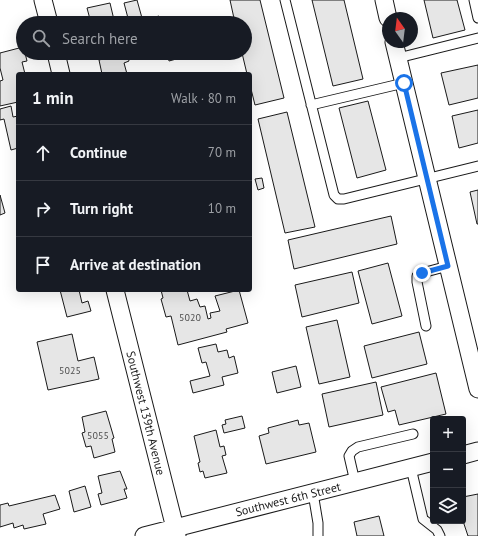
<!DOCTYPE html>
<meta charset="utf-8">
<style>
:root{--surface:#171b24;--page:#242831;--text:#f1f3f6;--muted:#9ea1a6;--line:#363941}
body{margin:0;font-family:"PT Sans",sans-serif;background:var(--page);color:var(--text)}
.controls{position:absolute;right:12px;bottom:12px;display:grid;overflow:hidden;border-radius:4px;box-shadow:0 4px 16px #0002}
.controls button{width:36px;height:36px;display:grid;place-items:center;padding:0;border:0;border-bottom:1px solid var(--line);background:var(--surface);color:var(--text);font:20px sans-serif}
.compass{position:absolute;left:382px;top:12px;width:36px;height:36px;border-radius:50%;background:var(--surface);box-shadow:0 4px 16px #0002;rotate:346deg}
.stop{position:absolute;width:12px;height:12px;margin:-9px;border:3px solid #1a73e8;border-radius:50%;background:#fff}
.stop.end{background:#1a73e8;border-color:#fff;box-shadow:0 1px 4px #0008}
.list{margin:0;padding:0;list-style:none}
h2{display:flex;justify-content:space-between;align-items:center;height:52px;margin:0;padding:0 16px;font-size:17px}
h2 small{font-size:13px;font-weight:400;color:var(--muted)}
.list li{display:grid;grid-template-columns:26px 1fr auto;gap:12px;align-items:center;box-sizing:border-box;height:56px;padding:0 16px;border-top:1px solid var(--line)}
.list b{display:block;font-size:15px;white-space:nowrap}
.list em{font-size:13px;font-style:normal;color:var(--muted)}
.icon{flex:none;width:22px;height:22px;fill:none;stroke:currentColor;stroke-width:2;stroke-linecap:round;stroke-linejoin:round}
.map{position:relative;flex:none;width:478px;height:536px;overflow:hidden}
.search{position:absolute;background:var(--surface);box-shadow:0 4px 16px #0002;left:16px;top:16px;width:236px;height:44px;display:flex;align-items:center;gap:10px;box-sizing:border-box;padding:0 14px;border-radius:22px;color:var(--muted);font-size:15px}
.panel{position:absolute;background:var(--surface);box-shadow:0 4px 16px #0002;left:16px;top:72px;width:236px;height:220px;border-radius:4px}
.map>svg:first-child{display:block}
.building{fill:#e6e6e6;stroke:#1a1a1a}
.lines{fill:none;stroke-linecap:round;stroke-linejoin:round}
.lane-casing{stroke:#1a1a1a;stroke-width:11}
.street-casing{stroke:#1a1a1a;stroke-width:19}
.lane{stroke:#fff;stroke-width:9}
.street{stroke:#fff;stroke-width:17}
.route{stroke:#1a73e8;stroke-width:5}
.labels{text-anchor:middle;dominant-baseline:central;stroke-width:3;stroke-linejoin:round;paint-order:stroke}
.number-label{font-size:10px;fill:#4d4d4d}
.street-label{font-size:12px;fill:#1a1a1a;stroke:#fff}
</style>
<div class="map">
<svg width="478" height="536" viewBox="0 0 478 536">
<rect width="100%" height="100%" fill="#fff"/>
<path class="building" d="M137,0l5,18 -13,4 -5,-19z
M230,0h30l24,98 -29,7 -5,-20v-11h-3l-5,-21h3v-30h-10z
M312,0h32l19,79 -30,7z
M424,0h33l8,30 -32,8z
M110,3l4,17 5,-2 2,5h-30l-4,-15z
M159,16l1,7h-11l-1,-4z
M23,47v6h2l2,8 -5,1 3,12h-7v28l-18,4v-25l3,-1 -3,-12v-15z
M127,53l2,8 -5,2 3,11h-25l-3,-14z
M167,53h23l1,2 -22,6z
M478,65v33l-29,7 -8,-32z
M368,101l18,69 -29,8 -18,-70z
M11,106l2,11 5,-1v32l-7,2 -7,-31 -4,1v-11z
M478,110v33l-19,5 -7,-32z
M287,112l28,115 -30,6 -27,-114z
M262,178l2,10 -6,2 -3,-11z
M478,190v34h-1l-7,-32z
M0,195l5,18 -5,2z
M391,216l6,28 -103,25 -6,-29z
M388,263l14,53 -30,8 -14,-53z
M352,272l7,31 -57,14 -7,-32z
M60,290h19l3,13 6,-2 3,10 -24,6z
M161,290h26l3,11 7,-2 3,8 5,-1 3,13 3,-1 -1,-5 10,-2 -5,-15 24,-6 9,33 -22,6 1,3 -49,13 -7,-29 -5,1 -5,-18 2,-1z
M337,320l13,57 -31,7 -13,-57z
M419,332l8,32 -55,14 -8,-32z
M72,334l6,27 16,-4 5,22 -51,11 -11,-48z
M216,344l2,8 9,-2 2,8 5,-2 4,17 -16,4 2,8 -31,8 -3,-12 20,-5 -4,-14 -4,1 -4,-15z
M296,366l5,21 -24,6 -5,-21z
M436,373l10,41 -47,11 -4,-15 -7,2 -7,-25z
M376,382l7,33 -54,12 -7,-33z
M106,411l8,27 -2,1 3,13 -21,6 -3,-12 -5,1 -4,-14 3,-1 -3,-15z
M242,416l3,12 -21,5 -2,-8 4,-1 -1,-4z
M298,420l1,5 10,-2 7,29 -50,12 -7,-28 10,-3 -1,-5z
M216,430l4,17 4,-1 2,9 -4,1 5,17 -22,5 -2,-7 -3,1 -2,-9 2,-1 -6,-26z
M120,471l7,18h-3l3,9 -26,7 -3,-11 4,-1 -4,-17z
M85,486l6,21 -17,5 -5,-21z
M478,494v42h-10l-5,-15v-24z
M55,495l5,14 -17,5 3,10 -22,5 -1,-4 -9,3 -1,-5 -13,4v-22l8,-2 1,3z
M379,516l5,20h-27l-3,-14z"/>
<g class="lines">
<g class="lane-casing">
<path id="lane" d="M285,0l49,195 4,4h6l134,-33
M474,0l4,18
M398,58l80,-20
M311,105l93,-22
M426,326l-9,-44v-6l5,-3 26,-7
M411,468l12,51 14,11 3,6
M355,482l-6,-26 3,-5 6,-4 55,-13
M313,493l5,30v13"/>
</g>
<g class="street-casing">
<path id="street" d="M43,0l6,23
M384,0l4,18
M394,42l84,347
M56,53l5,21
M115,290l62,246
M463,455l15,-4
M144,536l289,-74"/>
</g>
<use href="#lane" class="lane"/>
<use href="#street" class="street"/>
</g>
<g class="lines">
<path class="route" d="M404,83l44,183 -26,7"/>
</g>
<g class="labels">
<g class="number-label">
<text x="190" y="317">5020</text>
<text x="70" y="370">5025</text>
<text x="98" y="435">5055</text>
</g>
<g class="street-label">
<text transform="translate(146 413) rotate(76)">Southwest 139th Avenue</text>
<text transform="translate(288 499) rotate(-14)">Southwest 6th Street</text>
</g>
</g>
</svg>
<div class="controls">
<button>+</button>
<button>−</button>
<button><svg class="icon" aria-label="layers" viewBox="0 0 24 24"><path d="M12 4l9 5-9 5-9-5zM3 14l9 5 9-5"/></svg></button>
</div>
<svg class="compass" viewBox="-18 -18 36 36"><path d="M0-13l5 13h-10z" fill="#e53935"/><path d="M0 13l5-13h-10z" fill="#9ea1a6"/></svg>
<div class="stop" style="left:404px;top:83px"></div>
<div class="stop end" style="left:422px;top:273px"></div>
<div class="search"><svg class="icon" aria-label="search" viewBox="0 0 24 24"><circle cx="10" cy="10" r="6"/><path d="M15 15l6 6"/></svg>Search here</div>
<section class="panel">
<h2>1 min<small>Walk · 80 m</small></h2>
<ul class="list">
<li><svg class="icon" aria-label="ahead" viewBox="0 0 24 24"><path d="M12 20V5M6 11l6-6 6 6"/></svg><div><b>Continue</b></div><em>70 m</em></li>
<li><svg class="icon" aria-label="right" viewBox="0 0 24 24"><path d="M7 20v-9h11M14 6l5 5-5 5"/></svg><div><b>Turn right</b></div><em>10 m</em></li>
<li><svg class="icon" aria-label="arrive" viewBox="0 0 24 24"><path d="M6 21V4h12l-3 4 3 4H6"/></svg><div><b>Arrive at destination</b></div></li>
</ul>
</section>
</div>
